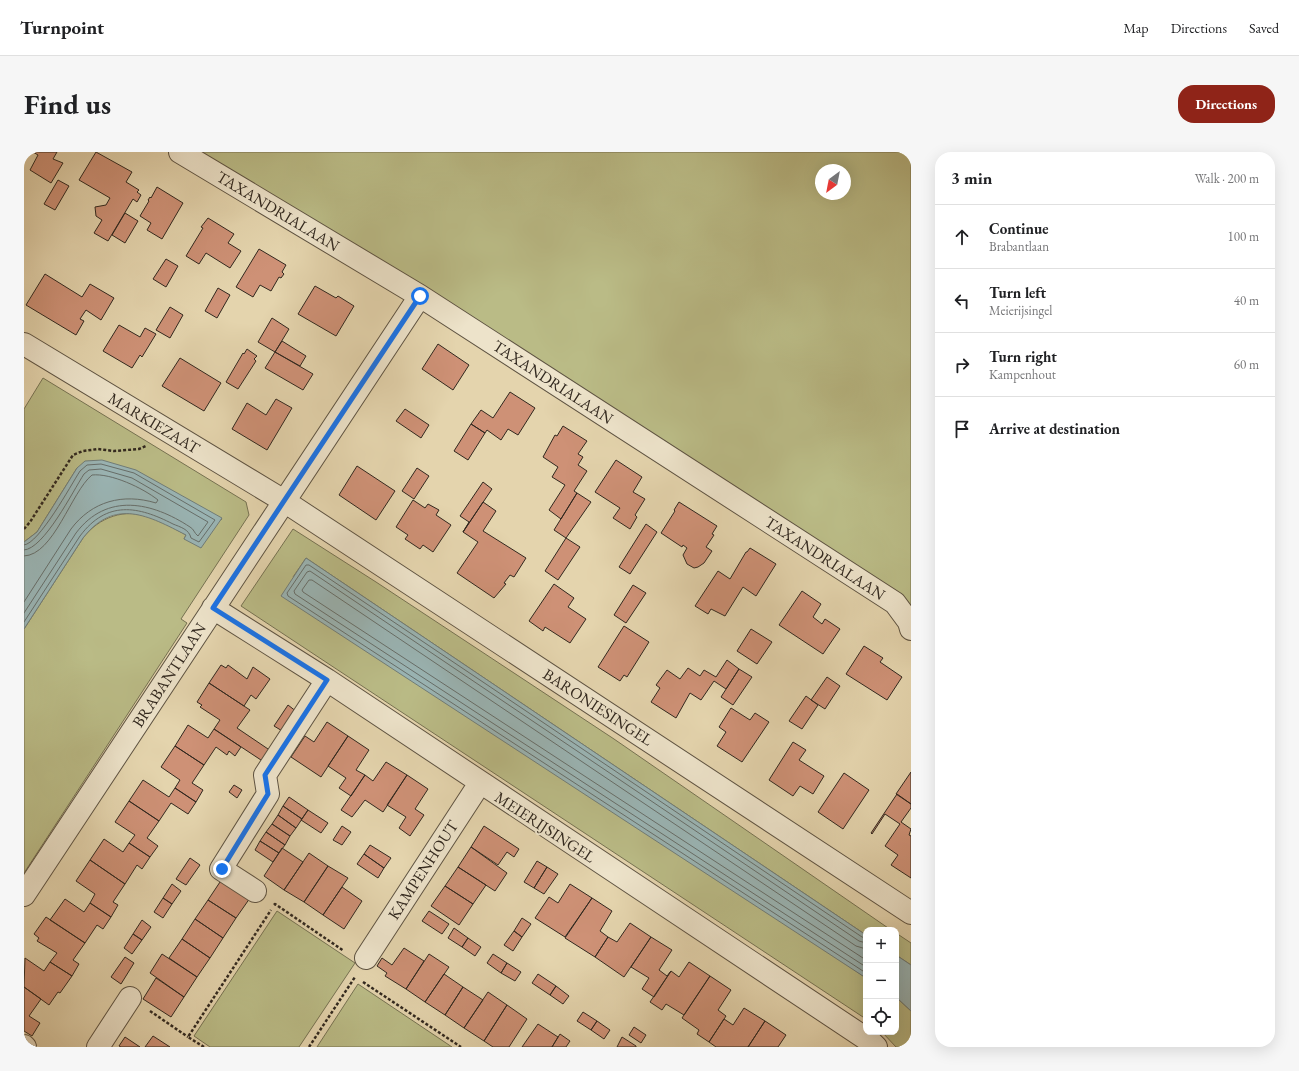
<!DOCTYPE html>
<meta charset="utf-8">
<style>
:root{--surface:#fff;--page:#f6f6f6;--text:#202124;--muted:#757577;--line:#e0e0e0;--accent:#8f2418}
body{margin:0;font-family:"EB Garamond",serif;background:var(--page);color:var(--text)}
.controls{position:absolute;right:12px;bottom:12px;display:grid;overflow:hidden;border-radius:8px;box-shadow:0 4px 16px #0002}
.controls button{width:36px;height:36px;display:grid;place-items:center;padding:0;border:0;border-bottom:1px solid var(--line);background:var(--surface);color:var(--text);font:20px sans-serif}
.compass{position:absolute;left:791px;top:12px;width:36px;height:36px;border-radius:50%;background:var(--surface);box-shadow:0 4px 16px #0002;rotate:212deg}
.stop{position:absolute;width:12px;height:12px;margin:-9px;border:3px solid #1a73e8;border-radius:50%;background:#fff}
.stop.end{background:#1a73e8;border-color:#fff;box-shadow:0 1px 4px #0008}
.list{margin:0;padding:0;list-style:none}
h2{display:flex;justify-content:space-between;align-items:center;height:52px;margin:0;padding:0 16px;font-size:17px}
h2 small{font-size:13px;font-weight:400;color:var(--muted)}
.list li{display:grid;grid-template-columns:26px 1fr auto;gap:12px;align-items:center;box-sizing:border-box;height:64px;padding:0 16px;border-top:1px solid var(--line)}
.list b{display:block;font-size:15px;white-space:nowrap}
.list p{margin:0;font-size:13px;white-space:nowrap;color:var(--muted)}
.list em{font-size:13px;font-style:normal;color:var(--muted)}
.icon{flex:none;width:22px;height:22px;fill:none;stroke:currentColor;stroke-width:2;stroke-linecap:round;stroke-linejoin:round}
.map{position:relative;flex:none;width:887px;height:895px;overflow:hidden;border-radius:16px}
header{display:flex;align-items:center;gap:24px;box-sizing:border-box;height:56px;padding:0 20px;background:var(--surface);border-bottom:1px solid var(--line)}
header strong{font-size:19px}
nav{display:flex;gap:22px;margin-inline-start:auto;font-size:14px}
.intro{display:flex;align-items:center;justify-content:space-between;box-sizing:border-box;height:96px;padding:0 24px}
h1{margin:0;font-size:28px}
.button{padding:10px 18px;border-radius:16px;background:var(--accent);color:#fff;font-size:14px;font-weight:700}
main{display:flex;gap:24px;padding:0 24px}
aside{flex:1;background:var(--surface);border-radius:16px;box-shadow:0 4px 16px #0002}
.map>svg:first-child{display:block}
.green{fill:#babb86;stroke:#767252;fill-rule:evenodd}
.water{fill:#9ab5b5;stroke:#707d79}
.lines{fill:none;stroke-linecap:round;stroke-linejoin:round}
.shore{stroke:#666e6a;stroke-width:1}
.building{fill:#ce9176;stroke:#31281f}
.minor-casing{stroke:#5e5342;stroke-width:24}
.path{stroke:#31281f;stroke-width:2.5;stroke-dasharray:3 2;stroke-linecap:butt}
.minor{stroke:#ede3ca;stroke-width:22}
.route{stroke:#1a73e8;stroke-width:5}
.labels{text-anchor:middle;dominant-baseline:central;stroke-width:4;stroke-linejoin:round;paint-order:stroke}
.street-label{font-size:16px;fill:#31281f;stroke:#ede3ca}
</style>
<header>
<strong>Turnpoint</strong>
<nav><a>Map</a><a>Directions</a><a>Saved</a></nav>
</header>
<div class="intro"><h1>Find us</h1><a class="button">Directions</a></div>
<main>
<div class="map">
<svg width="887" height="895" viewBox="0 0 887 895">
<rect width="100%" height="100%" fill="#e4d4ad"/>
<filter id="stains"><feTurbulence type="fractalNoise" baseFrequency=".005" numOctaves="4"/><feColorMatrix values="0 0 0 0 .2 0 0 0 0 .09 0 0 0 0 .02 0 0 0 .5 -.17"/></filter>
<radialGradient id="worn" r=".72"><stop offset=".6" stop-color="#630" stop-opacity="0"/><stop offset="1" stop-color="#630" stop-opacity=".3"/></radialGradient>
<path class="green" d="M172,0h715v459zM797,18h24v24h-24z
M19,226l203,124 3,13 -68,104 6,4 -163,250v-244l59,-91c16,-21 42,-30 67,-21 12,4 25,12 36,18l-2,4 38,-20 -145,-51 -40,64 -13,10v-133z
M269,377l83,53 238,157 277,191h-25v5l-560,-377 -13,19 573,401v41l-625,-413z
M253,759l78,52 -56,84h-89l-16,-11z
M872,781l15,10v22l-15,-10z
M334,832l94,63h-135z
M872,845l15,14v36h-15l-14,-15h14z"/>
<path class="water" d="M78,308l34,10 86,48 -21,30 -17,-9 2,-4c-37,-19 -71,-38 -103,3l-59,91v-87l13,-10 40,-64 8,-7z
M282,406l560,377v43l-585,-382z
M872,803l15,10v46l-15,-14z"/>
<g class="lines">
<path class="shore" d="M0,393c15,-1 47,-60 56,-74l7,-6 14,-1 33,9 81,47 -16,22 -8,-4c-2,-9 -11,-11 -18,-14 -35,-18 -66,-24 -93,12l-56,86
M0,398c20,-1 49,-59 60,-76l5,-4 12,-1 31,9 76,44 -10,14c-4,-3 -4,-7 -8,-9 -38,-25 -83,-35 -114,6l-52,80
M0,404c30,-1 47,-64 68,-81 19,-2 51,13 66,25l-2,3c-33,-10 -64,-2 -85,26l-47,73
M842,786l-4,-1 -553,-372h-3l-19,28 1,3 578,377
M842,791l-7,-2 -549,-370 -3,1 -13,19 1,3 571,373
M842,797l-10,-3 -544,-366h-3l-7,10 1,2 563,368"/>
</g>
<path class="building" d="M9,0h24l-4,7 10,4 -12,20 -21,-13 8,-15z
M72,0l36,20 -6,10 13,8 -2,2 4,3 -4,7 -4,-3 -25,42 -14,-8 8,-13 -6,-4 -1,-9 11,-2 4,-7 -31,-18z
M34,28l11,6 -14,24 -11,-6z
M133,35l26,16 -21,36 -15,-9 4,-7 -11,-7 9,-15 -1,-1 2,-3 1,1z
M101,61l13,8 -13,22 -13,-8z
M184,66l26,16 -6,9 13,8 -11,17 -24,-15 -7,11 -13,-8 17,-28 -2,-1z
M235,97l27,16 -4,7 2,2 -3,4 -2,-1 -8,14 -11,-6 -7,12 -17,-10z
M142,107l12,7 -12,21 -13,-8z
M21,122l37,23 8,-13 24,14 -13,22 -15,-10 -6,9 4,2 -8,14 -50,-30z
M291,134l21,12 2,-2 16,10 -18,30 -38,-22z
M194,136l12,7 -13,23 -12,-7z
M146,155l13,8 -13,23 -14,-8z
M248,166l17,11 -14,23 -17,-10z
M95,173l21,12 5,-9 11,6 -14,23 -2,-2 -8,13 -29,-17z
M258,189l24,15 -6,10 -25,-14z
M414,192l31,21 -16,25 -31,-21z
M223,197l10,7 -3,3 2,2 -18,28 -12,-7 17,-29 1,1z
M251,200l38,22 -10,16 -38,-22z
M156,206l41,25 -17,28 -42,-25z
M486,240l25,16 -17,27 -10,-6 -7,11 -14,-10 -2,3 -14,-9 10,-14 12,8z
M252,247l16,9 -25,42 -35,-21 15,-26 19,12z
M381,257l24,16 -8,13 -25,-17z
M447,272l14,9 -17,27 -14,-9z
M539,274l24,15 -9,13 5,3 -5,8 9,6 -13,20 3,2 -16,26 -12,-9 16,-25 -13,-8 6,-10 -15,-10 12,-22 2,1z
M592,308l26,17 -9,15 12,7 -10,16 2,2 -7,12 -17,-11 7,-10 -25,-16z
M333,314l38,25 -19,29 -37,-25z
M393,316l12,8 -15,23 -12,-8z
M459,330l9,7 -29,43 6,-10 -9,-6z
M553,341l14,9 -25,36 -12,-8z
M389,348l12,8 3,-4 11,6 -3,5 15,10 -18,27 -10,-7 -3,4 -15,-10 3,-4 -12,-8z
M459,350l13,9 -13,20 43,27 -12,19 -4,-2 -6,8 2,1 -12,14 -37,-25 21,-31 -15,-10z
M655,350l38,24 -5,8 2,1 -8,12 6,4 -8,12 -6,4 -4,1 -7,-4 -4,-9 4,-7 -4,-3 -1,2 -21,-14 14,-22 -1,-1z
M622,372l11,8 -27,42 -11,-7z
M542,386l14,9 -22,33 -13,-9z
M726,396l26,16 -20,32 -13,-9 -18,29 -14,-7 -3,5 -13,-8 23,-35 12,8 16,-27h1z
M530,432l20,14 -6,9 18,12 -16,24 -25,-16 -2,4 -14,-10z
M609,433l13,8 -20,30 -12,-8z
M778,439l19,13 -8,13 9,7 3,-5 15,10 -17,25 -44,-29z
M600,474l25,16 -22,35 -3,-2 -4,6 -22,-14z
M727,477l21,13 -15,22 -20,-13z
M840,494l19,12 -3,4 22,15 -15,23 -41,-26z
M703,508l12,9 -13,20 -12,-8 -13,19 -11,-7 -14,25 -25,-16 9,-14 -4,-3 11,-15 13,9 8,-11 12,8 4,-6 12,7z
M197,513l5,3 2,-3 19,14 6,-12 17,12 -14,20 -5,-4 -7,11 -35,-23z
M715,517l13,8 -19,28 -12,-8z
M803,525l13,9 -15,23 -14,-9z
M185,531l41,27 -13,18 34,23 -7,11 -50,-33 6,-9 -20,-13 2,-2 -5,-3z
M782,544l12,9 -16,24 -13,-8z
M264,553l9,7 -13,20 -10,-6z
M707,556l19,12 5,-7 14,9 -27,40 -25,-16 9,-14 -7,-5z
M303,570l21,14 -27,41 -30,-20 14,-21 9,6z
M164,573l20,13 6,-9 27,18 -6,9 -6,-5 -2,4 -11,-8 -12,18 -29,-19z
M324,584l21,14 -13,20 9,5 -14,21 -12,-8 7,-10 -18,-12z
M769,590l13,8 -7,10 25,16 -11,18 -13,-8 -7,10 -24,-16z
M151,594l29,19 -12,18 11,7 -7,12 -21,-14 5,-8 -19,-13z
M362,610l21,13 -24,37 -18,-12 -13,17 -11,-7 24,-35 8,6z
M887,620v32l-15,-10z
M820,621l25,17 -26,39 -25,-17z
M383,623l21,14 -13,20 9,6 -14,21 -11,-8 7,-11 -19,-12z
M119,628l26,17 6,-9 21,14 -8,12 -17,-11 -12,18 -30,-20z
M210,633l8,5 -5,8 -8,-6z
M873,642l14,10v4l-10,14 10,7 -2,6 2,1v42l-20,-13 7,-10 -13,-9 15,-22 -15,-10 -13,20 -1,-1z
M265,645l19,13 -6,9 -19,-13z
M105,649l30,20 -12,17 11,8 -8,11 -21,-14 6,-8 -20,-13z
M259,654l19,13 -6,9 -18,-13z
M284,658l20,13 -7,10 -20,-13z
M254,663l18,13 -6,8 -18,-12z
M248,672l18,12 -5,9 -19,-13z
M318,674l9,6 -9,13 -9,-5z
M460,674l35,23 -5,8 -7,-5 -9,13 -27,-18z
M242,680l19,13 -6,8 -19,-12z
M80,687l19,13 6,-9 21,14 -8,12 -5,-4 -12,19 -35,-24z
M236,689l19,12 -6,9 -18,-12z
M346,693l21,13 -7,10 -20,-14z
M447,695l36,26 -12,18 -37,-24z
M258,696l21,14 -19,28 -20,-14z
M285,701l19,13 -24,36 -20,-12z
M340,702l20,14 -6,10 -21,-14z
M166,706l10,7 -14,20 -10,-6z
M66,708l35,24 -12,18 5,3 -7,12 -21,-14 5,-9 -19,-13z
M513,709l10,6 -13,21 -10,-6z
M304,714l20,12 -25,37 -19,-13z
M434,715l28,18 -13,19 -28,-18z
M523,715l11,7 -14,20 -10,-6z
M198,727l28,19 -14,20 -28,-18z
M148,732l9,7 -9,13 -9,-6z
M546,732l22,14 -27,39 -30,-19 14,-21 9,6z
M421,734l28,18 -14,21 -28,-19z
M318,735l20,14 -18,28 -21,-14z
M139,746l9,6 -9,14 -9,-6z
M568,746l20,13 -12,20 8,6 -13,20 -30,-19z
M41,747l19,13 6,-9 21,14 -8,12 -6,-4 -12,18 -35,-23z
M184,748l28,18 -13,20 -28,-19z
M405,759l20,13 -7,10 -20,-13z
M22,765l39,26 -12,17 6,4 -7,12 -22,-14 7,-9 -20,-12 2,-3 -5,-4z
M498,766l9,6 -9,13 -8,-6z
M171,767l28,19 -13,20 -28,-19z
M118,768l9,7 -9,13 -9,-6z
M606,771l21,14 -27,40 -29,-20 13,-20 9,5z
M430,776l14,10 -6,9 -14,-9z
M490,779l8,6 -9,14 -9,-6z
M109,782l9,6 -10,14 -8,-6z
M627,785l21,13 -13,20 8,6 4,-5 -17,26 -12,-8 7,-11 -18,-11z
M444,786l13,9 -6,9 -13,-9z
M158,787l28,19 -13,19 -28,-19z
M380,796l20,13 -18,28 -21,-13 2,-3 -10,-7 5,-8 10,7z
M138,802l35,23 -13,20 -34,-24z
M405,802l20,13 -24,35 -19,-13z
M469,802l14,9 -6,10 -14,-10z
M101,805l9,6 -13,21 -10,-7z
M1,806l19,13 6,-9 22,14 -12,17 -2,-1 -9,13 -25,-18z
M665,810l21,14 -26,39 -18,-11 -4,6 -12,-8 21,-31 8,6z
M483,811l14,9 -6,9 -14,-8z
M420,822l19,13 -18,28 -20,-13z
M514,822l18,12 -6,9 -18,-12z
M686,824l21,14 -13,20 8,6 -17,26 -12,-8 2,-4 -17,-12z
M132,826l28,19 -13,20 -28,-18z
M532,834l13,10 -6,8 -13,-9z
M0,835l17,12 -12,17 11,7 -8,13 -8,-5z
M439,835l20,13 -19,28 -19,-13z
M464,840l19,13 -23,36 -20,-13z
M483,853l20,14 -18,28h-16l-9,-6z
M720,856l21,13 -17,26h-32l-7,-5 15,-23 9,6z
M559,860l14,9 -6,9 -14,-9z
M573,869l13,9 -6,9 -13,-9z
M741,869l21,14 -8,12h-30z
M514,872l20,13 -6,10h-30z
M610,875l12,8 -5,8 -12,-8z
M536,882l10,7 -4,6h-14z
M129,884l17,11h-25z
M101,885l15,10h-19l-2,-1z
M598,885l14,9v1h-19z"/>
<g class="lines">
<g class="minor-casing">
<path id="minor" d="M156,0l240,144 475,307 14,19 2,7
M0,192l260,157 627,412
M189,456l114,72 544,362 5,5
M231,739l-34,-22 47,-75 -3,-19 62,-95
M0,743l396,-599
M342,806l114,-175
M0,894l1,1
M74,895l32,-49"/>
</g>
<path class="path" d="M0,377l6,-7 43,-67 10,-4 15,-2 16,2 25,-2 7,-3
M250,753l1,-1 69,47
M339,830l98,65
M126,859l38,26
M180,895l-16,-10 83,-127
M285,895l46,-70"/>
<use href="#minor" class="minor"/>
</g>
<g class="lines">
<path class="route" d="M198,717l46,-75 -3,-19 62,-95 -114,-72 207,-312"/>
</g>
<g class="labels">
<g class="street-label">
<text transform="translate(254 59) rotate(31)">TAXANDRIALAAN</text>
<text transform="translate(529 230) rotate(33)">TAXANDRIALAAN</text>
<text transform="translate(130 271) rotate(31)">MARKIEZAAT</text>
<text transform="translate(801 406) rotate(33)">TAXANDRIALAAN</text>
<text transform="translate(145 523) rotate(-57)">BRABANTLAAN</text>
<text transform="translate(574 555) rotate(33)">BARONIESINGEL</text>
<text transform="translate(521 675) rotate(33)">MEIERIJSINGEL</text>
<text transform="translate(399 718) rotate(-57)">KAMPENHOUT</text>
</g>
</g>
<rect width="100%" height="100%" filter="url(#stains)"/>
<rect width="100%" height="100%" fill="url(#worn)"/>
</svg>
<div class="controls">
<button>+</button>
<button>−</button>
<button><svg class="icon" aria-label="locate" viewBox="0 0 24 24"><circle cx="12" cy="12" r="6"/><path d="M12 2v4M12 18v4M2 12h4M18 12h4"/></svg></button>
</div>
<svg class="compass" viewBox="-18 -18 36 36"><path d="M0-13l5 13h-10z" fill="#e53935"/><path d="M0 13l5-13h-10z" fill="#757577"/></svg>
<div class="stop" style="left:396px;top:144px"></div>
<div class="stop end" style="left:198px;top:717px"></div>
</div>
<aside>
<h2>3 min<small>Walk · 200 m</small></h2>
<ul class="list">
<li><svg class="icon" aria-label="ahead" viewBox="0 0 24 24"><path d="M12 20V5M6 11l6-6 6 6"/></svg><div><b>Continue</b><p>Brabantlaan</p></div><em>100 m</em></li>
<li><svg class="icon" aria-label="left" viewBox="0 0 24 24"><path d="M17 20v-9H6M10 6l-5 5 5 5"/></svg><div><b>Turn left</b><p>Meierijsingel</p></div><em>40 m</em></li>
<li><svg class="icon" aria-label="right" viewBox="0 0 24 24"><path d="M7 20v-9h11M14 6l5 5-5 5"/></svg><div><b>Turn right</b><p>Kampenhout</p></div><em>60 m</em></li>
<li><svg class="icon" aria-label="arrive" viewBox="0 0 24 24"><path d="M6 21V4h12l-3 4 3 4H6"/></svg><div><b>Arrive at destination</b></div></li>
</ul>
</aside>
</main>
